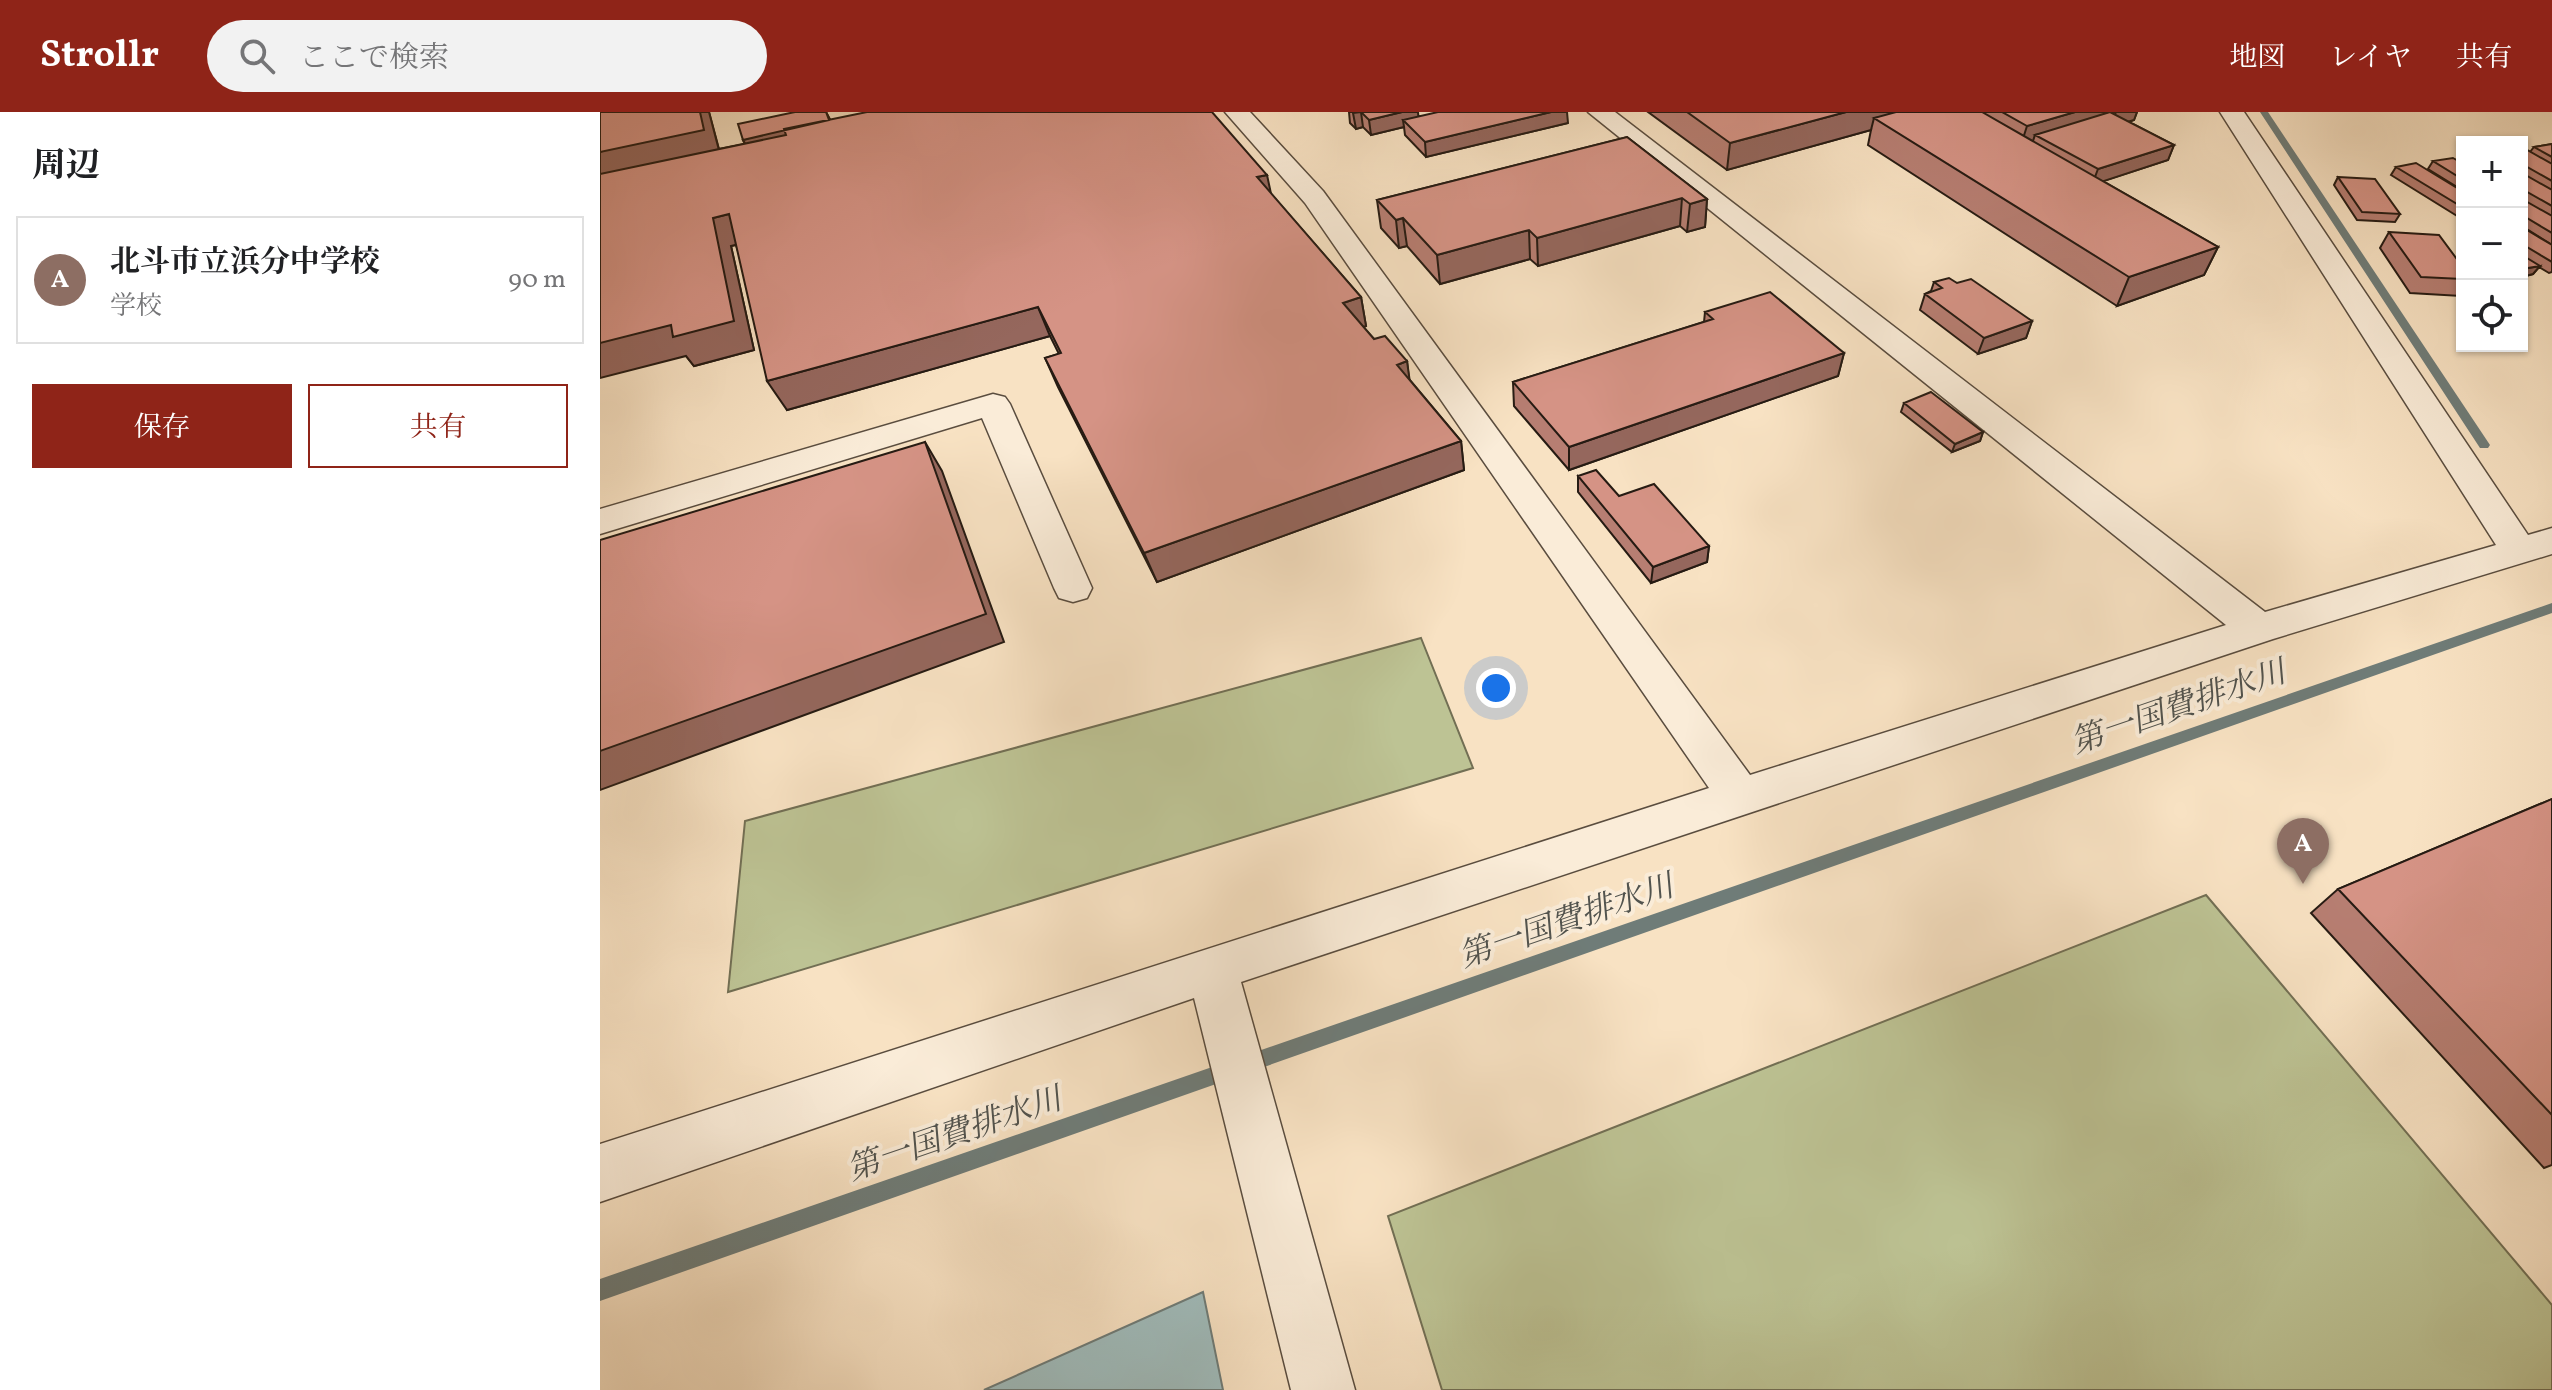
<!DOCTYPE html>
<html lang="ja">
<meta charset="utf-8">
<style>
:root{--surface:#fff;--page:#f2f2f2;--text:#202124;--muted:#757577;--line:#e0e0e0;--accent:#8f2418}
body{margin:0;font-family:Vollkorn,"Noto Serif JP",serif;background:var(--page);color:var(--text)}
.controls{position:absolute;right:24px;top:24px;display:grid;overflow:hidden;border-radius:0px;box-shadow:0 2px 6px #0004}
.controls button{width:72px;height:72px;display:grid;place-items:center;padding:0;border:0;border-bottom:2px solid var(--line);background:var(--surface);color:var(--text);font:40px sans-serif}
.you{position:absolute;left:896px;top:576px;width:28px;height:28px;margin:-20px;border:6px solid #fff;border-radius:50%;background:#1a73e8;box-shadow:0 0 0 12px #1a73e833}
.badge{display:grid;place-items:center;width:52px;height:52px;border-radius:50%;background:var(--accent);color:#fff;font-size:26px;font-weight:700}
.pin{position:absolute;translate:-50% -66px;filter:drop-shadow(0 2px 4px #0008)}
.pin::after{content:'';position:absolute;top:42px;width:28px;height:24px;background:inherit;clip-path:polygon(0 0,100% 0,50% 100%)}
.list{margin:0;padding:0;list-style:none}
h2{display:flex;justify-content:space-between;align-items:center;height:104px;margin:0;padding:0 32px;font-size:34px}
h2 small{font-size:26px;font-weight:400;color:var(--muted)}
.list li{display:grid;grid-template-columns:52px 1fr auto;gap:24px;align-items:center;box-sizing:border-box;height:128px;margin:0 16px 16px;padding:0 16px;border:2px solid var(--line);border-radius:0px}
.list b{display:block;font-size:30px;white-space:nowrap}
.list p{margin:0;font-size:26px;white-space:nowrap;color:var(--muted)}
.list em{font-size:26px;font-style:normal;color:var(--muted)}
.actions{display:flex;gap:16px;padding:24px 32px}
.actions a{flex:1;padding:18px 0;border:2px solid var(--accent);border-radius:0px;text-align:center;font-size:28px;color:var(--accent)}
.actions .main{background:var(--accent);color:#fff}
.icon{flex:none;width:44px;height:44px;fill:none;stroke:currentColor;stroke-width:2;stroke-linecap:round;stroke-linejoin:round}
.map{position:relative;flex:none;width:1952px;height:1278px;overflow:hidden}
header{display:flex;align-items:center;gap:48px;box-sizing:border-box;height:112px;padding:0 40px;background:var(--accent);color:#fff}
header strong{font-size:38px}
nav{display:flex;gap:44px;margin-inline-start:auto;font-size:28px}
.search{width:560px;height:72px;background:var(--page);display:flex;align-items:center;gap:20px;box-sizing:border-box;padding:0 28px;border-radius:44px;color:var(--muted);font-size:30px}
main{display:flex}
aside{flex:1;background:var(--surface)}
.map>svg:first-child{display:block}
.green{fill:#bdc394;stroke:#726f54;stroke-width:2}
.water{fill:#a0bcbc;stroke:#6f7c78;stroke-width:2}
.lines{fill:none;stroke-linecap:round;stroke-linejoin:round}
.stream{fill:#6f7c78;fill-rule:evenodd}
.minor-casing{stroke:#5a4d3f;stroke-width:3}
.minor{fill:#faecd8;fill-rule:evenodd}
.wall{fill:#b77e72;stroke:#261b13;stroke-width:2}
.shaded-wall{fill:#95675d;stroke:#261b13;stroke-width:2}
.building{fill:#d59385;stroke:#261b13;stroke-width:2}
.labels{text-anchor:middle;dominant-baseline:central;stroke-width:8;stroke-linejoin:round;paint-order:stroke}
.water-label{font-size:32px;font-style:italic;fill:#51534e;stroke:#faecd8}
</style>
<header>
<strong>Strollr</strong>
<div class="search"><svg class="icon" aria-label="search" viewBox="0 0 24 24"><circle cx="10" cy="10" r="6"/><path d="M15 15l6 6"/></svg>ここで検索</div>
<nav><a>地図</a><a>レイヤ</a><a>共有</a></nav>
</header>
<main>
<aside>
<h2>周辺<small></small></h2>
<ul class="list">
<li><span class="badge" style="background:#8d6e63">A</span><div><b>北斗市立浜分中学校</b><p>学校</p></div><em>90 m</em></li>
</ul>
<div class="actions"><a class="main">保存</a><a>共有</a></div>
</aside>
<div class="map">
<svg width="1952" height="1278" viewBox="0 0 1952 1278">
<rect width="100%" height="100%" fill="#f8e2c3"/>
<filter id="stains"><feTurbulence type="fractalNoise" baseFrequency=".0025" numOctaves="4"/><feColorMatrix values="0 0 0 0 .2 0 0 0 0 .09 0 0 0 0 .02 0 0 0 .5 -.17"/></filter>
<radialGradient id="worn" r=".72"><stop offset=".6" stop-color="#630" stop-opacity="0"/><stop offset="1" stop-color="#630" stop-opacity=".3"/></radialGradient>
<path class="green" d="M821,526l52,130 -745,224 17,-171z
M1606,783l346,410v85h-1110l-54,-174z"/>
<path class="water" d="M603,1180l20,98h-239z"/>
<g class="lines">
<path class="stream" d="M1660,0h8l222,333 -2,3h-8z
M1952,491v10l-1952,688v-22z"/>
<g class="minor-casing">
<path id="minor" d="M625,0h25l73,79 427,584 476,-150 -638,-513h27l650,500 231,-67 -276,-433h24l284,423 24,-7v26l-279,85 -1032,343 114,408h-64l-97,-392 -594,204v-58l1109,-356 -404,-585z
M393,282l12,3 5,7 82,184 -5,10 -14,4 -14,-4 -5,-10 -72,-170 -382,116v-25z"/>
</g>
<use href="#minor" class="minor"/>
</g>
<path class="wall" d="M0,0h109l10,37 26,-5 -2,-4 83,-28 4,8 441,74 90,103 5,29 -3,1 11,12 33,22 2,18 52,62 3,29 -307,112 -99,-195 -13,-29 14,-4 -9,-18 -263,74 -51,-165 -5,1 23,104 -60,16 -8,-10z
M749,0h69v4l150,7 -142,34 -21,-22 -1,-8 -33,8 -8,-8 -7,2 -6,-6z
M1048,0h489l-3,8 -5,2 45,23 -6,15 -65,21 115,66 -14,28 -87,31 -249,-161 3,-15 -144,40z
M1027,25l80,62 -2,28 -18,5 -7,-6 -142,40 -8,-7 -90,25 -33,-38 -8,2 -18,-20 -4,-28z
M1952,32v101l-30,-19v-79l8,5 4,-5z
M1833,49l29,2v27l-34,-21z
M1796,55l66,24v28l-71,-44z
M1738,65l62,37 -5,8 -38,-2 -23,-35z
M1922,115l30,18v27l-3,1 -10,-6 -6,7 -11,3z
M1789,120l73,34v28l-1,2 -51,-3 -30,-45z
M1334,170l23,1 75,38 -6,17 -48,16 -58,-44 5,-16 6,-3z
M1105,200l139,41 -6,23 -269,94 -55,-64 -1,-24 191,-60z
M1304,291l79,29 -3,9 -28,11 -51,-40z
M978,364l131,70 -2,16 -56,21 -73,-91z
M1952,687v366l-8,3 -233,-255 27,-24z"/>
<path class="shaded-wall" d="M100,0h9l12,46 -121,26v-32z
M226,0l5,9 -79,34 -9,-15z
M761,0l2,15 -7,2 -3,-16z
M802,0h16l1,12 -16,-4 1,7 -33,8 -2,-15z
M951,0h16l1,11 -142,34 -1,-15z
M1246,0h92l-64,6 -3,12 -144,40 3,-27z
M1475,0h32l-4,11 -68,12 -3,9 -12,4 7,-22z
M1516,0h21l-3,8 -24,7z
M1574,33l-6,15 -76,25 6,-16z
M667,63l6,28 -16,-26z
M1082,86l-2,28 -142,40 -1,-28z
M1107,87l-2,28 -18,5 3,-28z
M129,102l18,28 -16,4 23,104 -60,16 -8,-10 -86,22v-35l113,-125z
M803,106l4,28 -8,2 -3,-28z
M929,118l1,29 -90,25 -3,-29z
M1618,135l-14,28 -87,31 12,-29z
M1940,154l-7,8 -11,3v-8z
M761,185l5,29 -18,6 -5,-29z
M438,195l12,29 -263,74 -20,-29z
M1432,209l-6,17 -48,16 6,-16z
M1244,241l-6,23 -269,94v-23z
M807,249l4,29 -14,-25z
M1383,320l-3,9 -28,11 3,-8z
M861,329l3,29 -307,112 -13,-29z
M325,330l17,29 62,171 -404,148v-39z
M1109,434l-2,16 -56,21 2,-16z"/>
<path class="building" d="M0,0h100l4,18 -104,22z
M195,0h31l3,8 -86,20 -5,-16z
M267,0h345l55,63 -10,2 104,120 -18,6 31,36 11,-3 22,25 -10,4 64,76 -317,112 -99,-195 16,-5 -23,-46 -271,74 -38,-167 -16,4 21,103 -61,16 -2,-12 -71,18v-169l186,-39 -2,-6z
M761,0h41l-33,8z
M838,0h113l-126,30 -22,-22z
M1087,0h159l-116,31z
M1296,0h86l236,135 -89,30 -255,-159z
M1402,0h73l-48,14z
M1510,0l64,33 -76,24 -63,-34z
M1027,25l80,62 -17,5 -8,-6 -145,40 -8,-8 -92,25 -34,-37 -7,2 -19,-20z
M1952,32v13l-18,-10z
M1922,35l30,17v17l-30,-17z
M1853,46l9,5v16l-29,-18z
M1816,51l46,28v16l-66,-40z
M1922,61l30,17v16l-30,-17z
M1738,65l37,2 25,35 -38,-2z
M1922,87l30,17v17l-30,-18z
M1922,115l30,18v17l-30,-18z
M1789,120l50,3 23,31v13l-41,-2z
M1922,143l18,11 -18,3z
M1349,166l8,5 14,-4 61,42 -48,17 -59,-44 17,-6 -8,-6z
M1170,180l74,61 -275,94 -56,-65 200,-63 -8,-7z
M1331,280l52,40 -28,12 -51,-41z
M325,330l61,172 -386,137v-211z
M996,358l23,26 35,-12 55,62 -56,21 -75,-91z
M1952,687v316l-214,-226z"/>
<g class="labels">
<g class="water-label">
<text transform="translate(1579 597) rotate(-19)">第一国費排水川</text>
<text transform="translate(967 811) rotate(-19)">第一国費排水川</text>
<text transform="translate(355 1024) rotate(-19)">第一国費排水川</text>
</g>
</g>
<rect width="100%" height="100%" filter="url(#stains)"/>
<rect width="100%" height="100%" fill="url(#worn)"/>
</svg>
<div class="controls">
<button>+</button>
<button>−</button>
<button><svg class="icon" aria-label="locate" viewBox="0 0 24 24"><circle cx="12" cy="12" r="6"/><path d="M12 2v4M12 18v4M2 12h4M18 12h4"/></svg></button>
</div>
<div class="you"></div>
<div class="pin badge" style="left:1703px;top:772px;background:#8d6e63">A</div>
</div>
</main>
